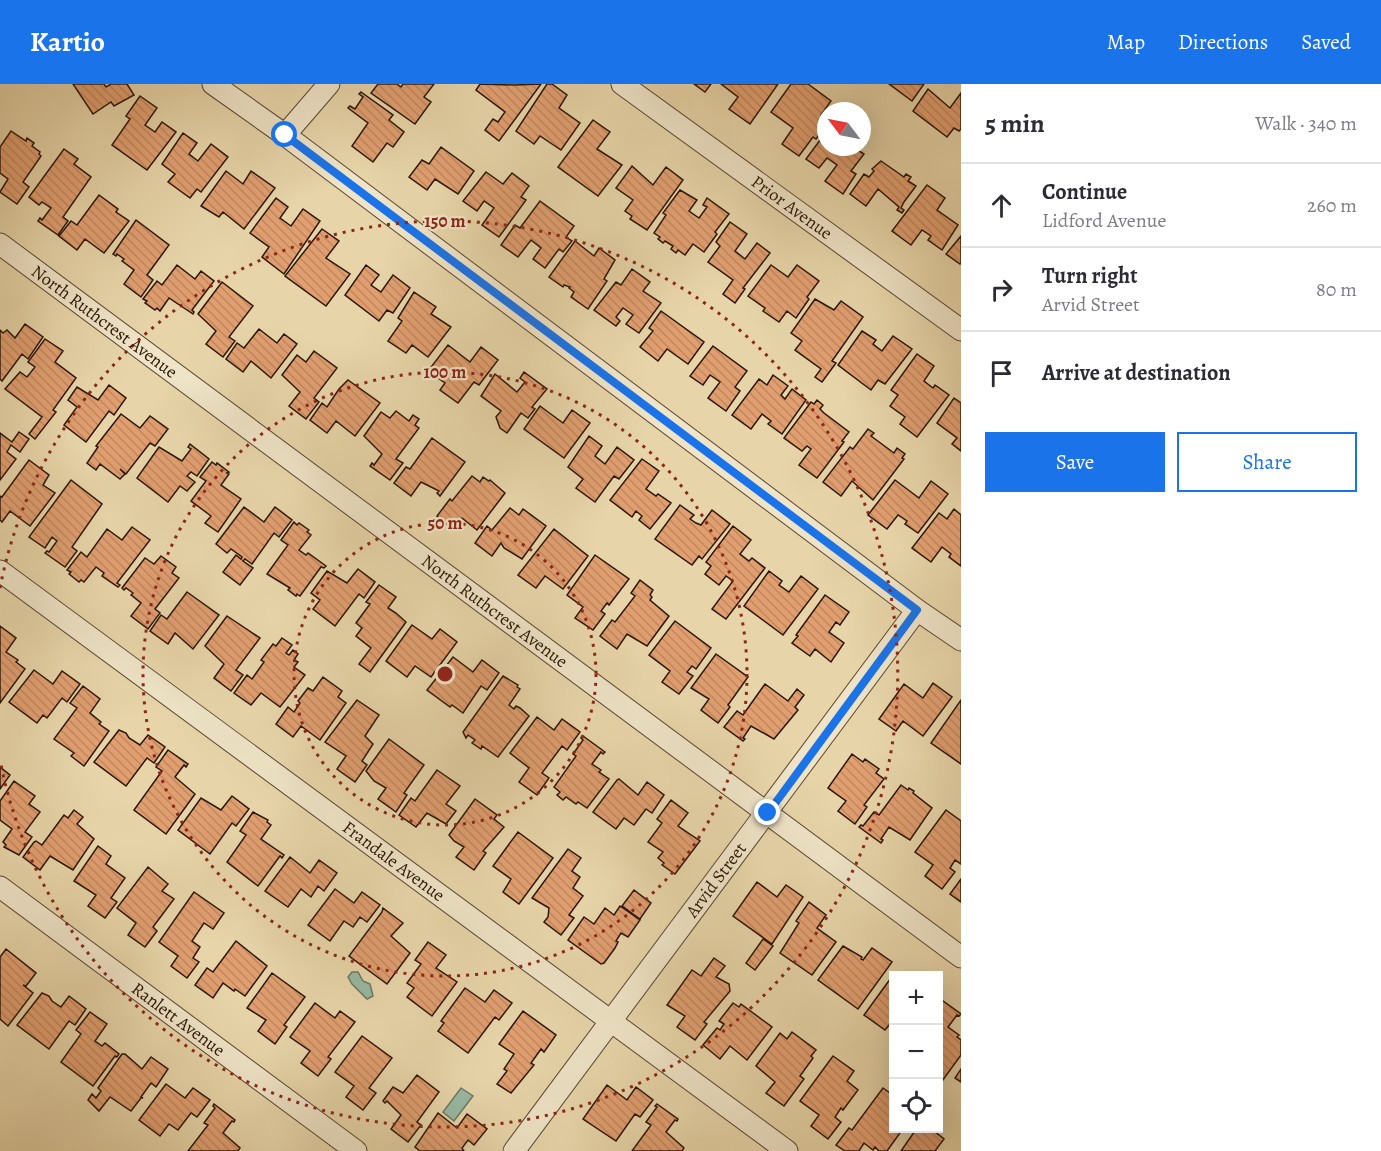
<!DOCTYPE html>
<meta charset="utf-8">
<style>
:root{--surface:#fff;--page:#f2f2f3;--text:#2b2b33;--muted:#7c7c81;--line:#e1e1e2;--accent:#1a73e8}
body{margin:0;font-family:Alegreya,serif;background:var(--page);color:var(--text)}
.controls{position:absolute;right:18px;bottom:18px;display:grid;overflow:hidden;border-radius:0px;box-shadow:0 6px 24px #0002}
.controls button{width:54px;height:54px;display:grid;place-items:center;padding:0;border:0;border-bottom:2px solid var(--line);background:var(--surface);color:var(--text);font:30px sans-serif}
.compass{position:absolute;left:817px;top:18px;width:54px;height:54px;border-radius:50%;background:var(--surface);box-shadow:0 6px 24px #0002;rotate:302deg}
.stop{position:absolute;width:18px;height:18px;margin:-14px;border:4px solid #1a73e8;border-radius:50%;background:#fff}
.stop.end{background:#1a73e8;border-color:#fff;box-shadow:0 2px 6px #0008}
.list{margin:0;padding:0;list-style:none}
h2{display:flex;justify-content:space-between;align-items:center;height:78px;margin:0;padding:0 24px;font-size:26px}
h2 small{font-size:20px;font-weight:400;color:var(--muted)}
.list li{display:grid;grid-template-columns:39px 1fr auto;gap:18px;align-items:center;box-sizing:border-box;height:84px;padding:0 24px;border-top:2px solid var(--line)}
.list b{display:block;font-size:22px;white-space:nowrap}
.list p{margin:0;font-size:20px;white-space:nowrap;color:var(--muted)}
.list em{font-size:20px;font-style:normal;color:var(--muted)}
.actions{display:flex;gap:12px;padding:18px 24px}
.actions a{flex:1;padding:14px 0;border:2px solid var(--accent);border-radius:0px;text-align:center;font-size:21px;color:var(--accent)}
.actions .main{background:var(--accent);color:#fff}
.icon{flex:none;width:33px;height:33px;fill:none;stroke:currentColor;stroke-width:2;stroke-linecap:round;stroke-linejoin:round}
.map{position:relative;flex:none;width:961px;height:1067px;overflow:hidden}
header{display:flex;align-items:center;gap:36px;box-sizing:border-box;height:84px;padding:0 30px;background:var(--accent);color:#fff}
header strong{font-size:28px}
nav{display:flex;gap:33px;margin-inline-start:auto;font-size:21px}
main{display:flex}
aside{flex:1;background:var(--surface)}
.map>svg:first-child{display:block}
.water{fill:#98b9a3;stroke:#6c7864;stroke-width:1.5}
.building{fill:url(#building-back-hatch);stroke:#2b1606;stroke-width:1.5}
.lines{fill:none;stroke-linecap:round;stroke-linejoin:round}
.street-casing{stroke:#5a462f;stroke-width:23}
.street{stroke:#efe4c7;stroke-width:21}
.route{stroke:#1a73e8;stroke-width:8}
.ring{fill:none;stroke:#8f2418;stroke-width:3;stroke-dasharray:3 6}
.labels{text-anchor:middle;dominant-baseline:central;stroke-width:4.5;stroke-linejoin:round;paint-order:stroke}
.street-label{font-size:18px;fill:#2b1606;stroke:#efe4c7}
.centre{fill:#8f2418;stroke:#efe4c7;stroke-width:3}
.ring-label{font-size:18px;text-anchor:middle;font-weight:bold;fill:#8f2418;stroke:#efe4c7;stroke-width:4.5;stroke-linejoin:round;paint-order:stroke}
</style>
<header>
<strong>Kartio</strong>
<nav><a>Map</a><a>Directions</a><a>Saved</a></nav>
</header>
<main>
<div class="map">
<svg width="961" height="1067" viewBox="0 0 961 1067">
<defs>
<pattern id="building-back-hatch" width="6" height="6" patternUnits="userSpaceOnUse" patternTransform="scale(1.5)"><rect width="6" height="6" fill="#e19f70"/><path d="M-1 5l2 2M0 0l6 6M5-1l2 2" fill="none" stroke="#c18860"/></pattern>
</defs>
<rect width="100%" height="100%" fill="#e7d5a9"/>
<filter id="stains"><feTurbulence type="fractalNoise" baseFrequency=".00333" numOctaves="4"/><feColorMatrix values="0 0 0 0 .2 0 0 0 0 .09 0 0 0 0 .02 0 0 0 .5 -.17"/></filter>
<radialGradient id="worn" r=".72"><stop offset=".6" stop-color="#630" stop-opacity="0"/><stop offset="1" stop-color="#630" stop-opacity=".3"/></radialGradient>
<path class="water" d="M352,888h6l5,9 7,3 3,12 -6,3 -15,-15 -4,-7z
M461,1004l12,8 -19,25 -11,-9z"/>
<path class="building" d="M73,0h31l2,3 5,-3h16l7,11 -20,11 -3,-4 -18,12z
M378,0h19l4,3 2,-3h31l-10,13 7,5 -16,22 -44,-31z
M480,0l34,1 27,-1 -42,57 -14,-11 8,-11 5,3 7,-10 -29,-22z
M547,0h5l15,11 -8,13 21,15 -19,27 -21,-14 -6,8 -18,-13z
M694,0h17l-6,8z
M721,0h57l-28,40 -21,-15 9,-12z
M791,0h17l23,17 -10,14 5,4v7l-10,13 -3,-2 -14,19 -17,-12 11,-16 -22,-16z
M889,0h35l-12,17z
M928,5l22,19 11,-15v36l-2,2 -5,-3 -7,9 -34,-26z
M361,8l32,23 -4,5 15,12 -11,15 -6,-4 -14,19 -21,-16 16,-23 -20,-15 2,-2 5,3 8,-12 -4,-3z
M140,12l17,12 -12,17 10,7 7,-10 14,10 -29,38 -35,-25 18,-26 -4,-3z
M593,36l17,12 -13,17 25,16 -24,31 -40,-29z
M11,47l15,10 1,-3 7,5 -2,3 8,6 -1,2 2,2 -18,26 6,5 -12,17 -17,-12 8,-13 -8,-6v-26z
M826,48v15h27l11,7 -13,17 5,3 -13,20 -18,-13 12,-16 -10,-7 -8,10 -13,-9z
M183,49l14,10 -8,11 9,7 13,-17 17,13 -27,35 -4,-3 -7,9 -22,-16 7,-8 -13,-10z
M441,63l33,24 -16,23 -23,-15 -8,11 -18,-13 13,-17 7,4z
M64,65l14,10 -4,5 17,13 -28,40 5,4 -10,14 -20,-14 2,-3 2,2 9,-12 -9,-6 -3,3 -10,-8z
M881,77l23,16 2,-3 5,3 -3,4 8,5 -12,16 -3,6 3,2 -2,3 -5,-3 2,-3 -21,-18 -12,17 -16,-12 14,-20 5,3 5,-6 -2,-2z
M632,82l21,19 13,-18 17,13 -36,50 -17,-11 2,-3 -7,-5 8,-11 -17,-12z
M226,87l17,13 8,-13 24,17 -31,41 -21,-17 -4,5 -18,-11z
M486,88l17,12 9,-11 17,13 -8,11 5,3 -27,37 -17,-12 12,-17 -10,-7 -7,10 -14,-10z
M927,101l18,13 -8,12 21,15 -16,25 -14,-10 3,-4 -9,-6 -11,15 -19,-14z
M680,106l17,10 -8,11 10,7 8,-11 -4,-2 4,-7 22,16 -14,18 2,2 -13,18 -11,-8 -8,11 -7,-5 -2,3 -5,-4 2,-3 -8,-5 -2,2 -5,-4 2,-2 -6,-4 12,-18 -3,-2z
M99,111l19,14 -2,3 13,9 -25,32 -19,-14 -8,11 -18,-14 12,-15 6,4z
M276,114l12,9 -8,11 11,8 12,-17 17,12 -36,53 -22,-17 7,-10 -19,-14z
M540,117l34,25 -8,11 6,4 -9,11 -4,-3 -14,19 -12,-9 8,-11 -10,-8 -13,17 -17,-12 14,-20 5,3z
M136,136l33,25 -22,30 6,5 -12,17 -17,-13 10,-14 -12,-9 2,-2 -7,-5 -1,2 -3,-2z
M730,138l17,12 -12,17 10,8 12,-16 13,10 -27,35 2,1 -10,14 -12,-9 10,-14 -25,-18 12,-16 -4,-4z
M322,145l17,12 -13,17 24,16 -24,32 -41,-30z
M961,152v27l-1,1 -14,-10z
M575,157l19,15 5,-8 16,12 -11,19 3,2 -19,28 -17,-12 3,-5 -5,-4 1,-1 -6,-2 -1,2 -14,-10z
M177,181l18,14 6,-8 13,10 -22,29 2,2 -1,2 -24,-16 -9,13 -3,-3 -2,2 -10,-7 2,-2 -4,-2 14,-18 5,4z
M366,181l13,10 -8,10 10,7 12,-17 17,13 -17,25 -6,-3 -8,11 -34,-26z
M771,181l17,12 9,-12 22,16 -12,16 2,2 -13,19 -9,-7 -8,11 -16,-11 2,-3 -17,-12z
M632,185l18,13 -7,9 18,12 -22,30 -13,-9 7,-9 -10,-7 -7,9 4,4 -4,5 -22,-16 22,-28 5,3z
M222,198l31,24 -24,31 6,4 -12,16 -17,-13 10,-13 -18,-17z
M414,208l22,15 -5,7 20,13 -23,30 -16,-12 -6,8 -18,-12 14,-20 -4,-3z
M815,215l19,11 7,-9 22,16 -31,44 4,2 -14,19 -7,-5 6,-8 -26,-19 7,-9 -11,-8z
M661,227l43,31 -16,22 -21,-15 -9,12 -18,-14 13,-16 -4,-3z
M25,240l18,13 -15,22 -6,-5 -20,27 -2,-2v-49l3,3 4,-3 8,8z
M259,245l18,14 7,-9 13,10 -26,34 -20,-17 -8,11 -17,-13 11,-16 7,5z
M862,247l14,9 -3,4 9,7 11,-15 19,13 -27,35 -7,-4 -7,10 -33,-25z
M45,255l18,12 -8,11 21,16 -23,32 3,2 -21,27 -6,-5 13,-17 -37,-28 15,-17 7,5 8,-10 -7,-5z
M448,261l22,17 11,-15 17,13 -19,25 -5,-3 -16,21 -18,-13 5,-7 -17,-12z
M713,262l34,25 -12,16 5,4 -14,20 -18,-13 12,-16 -10,-7 -7,10 -13,-9z
M314,267l23,17 -23,30 5,4 -13,17 -17,-13 11,-14 -18,-17 15,-20 9,7z
M917,270l17,12 -10,15 9,7 2,-3 14,10 -32,42 -17,-13 5,-7 -15,-11 8,-11 -7,-5z
M524,288l23,17 -15,18 3,2 -7,9 -7,-5 -14,20 -7,-5 -4,-11 5,-6 -20,-15 14,-22 22,18 8,-10 -5,-4z
M773,291l15,11 -7,9 4,4 7,-10 14,11 -24,34 -14,-10 3,-3 -9,-7 -11,15 -19,-14 27,-36 8,6z
M348,296l32,23 -25,33 -19,-15 -9,12 -17,-13 12,-17 5,4 12,-18z
M109,301l17,13 -12,17 -5,-4 -23,31 -22,-17 13,-18 -9,-7 9,-13 21,13z
M954,314l7,5v48l-9,-7 5,-6 -20,-15z
M817,316l6,5 -3,4 4,4 25,19 -7,9 2,1 -27,36 -18,-13 12,-16 -4,-3 -5,5 -18,-13 27,-36 3,2z
M540,322l23,17 9,-13 18,13 -26,35 -40,-29z
M396,327l13,10 4,-6 6,4 -4,6 4,3 -23,31 7,4 -13,17 -20,-14 2,-3 2,2 8,-11 -18,-18 17,-24 9,6z
M121,330l19,14 10,-12 18,13 -13,17 -5,-3 -24,31 -6,-5 5,5 -5,5 -20,-15 -4,6 -9,-7 11,-16 -2,-1z
M868,345l6,4 -3,3 23,17 3,-5 8,6 -3,4 2,1 -31,41 -21,-19 -11,15 -18,-14 27,-35 3,2z
M19,348l10,7 -9,13 -9,-7 -4,7 9,7 -16,21v-47l12,9z
M589,352l13,10 -7,10 10,8 12,-17 17,13 -15,19 -5,-3 -19,26 -19,-14 7,-9 -15,-12z
M432,354l33,24 -25,34 -3,-3 2,-2 -18,-9 -10,14 -17,-13 12,-16 4,2z
M190,360l19,15 -12,17 -6,-4 -4,4 8,6 -8,9 -7,-5 -12,16 -31,-24 22,-31 23,14 9,-12 -3,-2z
M642,375l17,12 -13,18 10,7 2,-2 13,9 -21,26 -11,-9 3,-4 -6,-5 -4,6 -22,-17z
M29,376l20,15 -6,10 12,8 -25,33 -20,-15 -8,11 -2,-2v-24l2,1z
M212,378l4,3 1,-2 12,9 -2,1 2,1 -8,11 20,14 -23,33 -13,-9 6,-7 -20,-15 15,-20 -6,-4z
M472,392l8,6 3,-5 6,4 1,-1 15,13 -28,37 -15,-12 -8,11 -17,-13 13,-17 2,2z
M71,396l31,24 -30,43 5,4 -12,16 -20,-14 2,-2 2,1 8,-11 -5,-4 -7,11 -16,-11z
M895,396l24,18 12,-17 17,13 -30,39 -13,-9 2,-3 -9,-6 -11,14 -19,-14z
M680,421l14,10 -4,4 6,4 5,2 11,-15 18,14 -28,35 -3,-3 -7,9 -37,-26z
M244,423l20,15 11,-15 17,13 -13,17 -5,-4 -22,31 -7,-5 -2,2 10,7 -13,17 -17,-13 13,-17 5,4 1,-2 -11,-8 -4,4 -11,-9z
M510,424l9,7 4,-6 23,17 -24,33 -18,-11 -3,-5 -9,13 -17,-13 12,-17 5,4z
M954,425l7,6v51l-12,-9 2,-3 -9,-7 -11,15 -19,-14 27,-35 8,6z
M294,438l3,3 2,-2 10,7 -2,2 4,3 -12,15 7,5 2,-2 18,13 -2,2 -3,-1 -21,29 -3,-2 -1,2 -8,-6 2,-2 -23,-14 21,-29 -7,-5z
M733,442l18,14 -11,14 9,7 3,-3 13,10 -39,51 -14,-10 21,-28 -7,-5 -7,9 -14,-11 6,-8 -5,-4z
M132,443l18,13 -33,43 3,2 -2,2 -16,-11 2,-3 -8,-6 -12,15 -3,-2 -2,2 -10,-8 2,-2 -4,-2 14,-18 6,5 20,-28 15,11z
M554,445l34,27 -25,33 -18,-13 -9,12 -18,-13z
M595,471l34,24 -20,26 -2,-2 -6,8 4,3 -12,16 -18,-12 8,-11 -16,-12z
M161,472l15,11 -4,6 7,5 -24,31 5,4 -12,16 -17,-13 10,-13 -10,-8 2,-2 -7,-5 -2,2 -2,-2 23,-30 9,6z
M358,485l17,13 -11,16 -5,-4 -24,32 -22,-17 7,-9 -9,-7 16,-22 20,12z
M769,487l13,10 -3,4 10,7 12,-16 17,13 -35,46 -39,-29z
M640,496l13,10 -3,5 2,2 -2,3 19,16 -22,30 -20,-12 -10,15 -17,-13 12,-16 3,2 20,-26 -4,-3z
M379,501l17,12 -8,11 8,5 10,9 -36,50 -11,-8 12,-16 -15,-12 6,-8 -6,-5 14,-19 -4,-2z
M187,508l32,23 -26,34 -18,-16 -7,11 -18,-13 11,-16 6,4z
M825,511l24,17 -9,13 -4,-3 -7,10 15,11 -13,19 -16,-13 -5,7 -18,-13 6,-7 -2,-1z
M227,532l33,22 -24,32 7,5 -12,16 -17,-13 10,-14 -19,-18z
M675,537l36,27 -15,21 -4,-3 -5,6 6,4 -14,18 -17,-12 8,-11 -21,-16z
M412,541l20,14 8,-10 17,13 -26,35 -16,-11 -8,11 -21,-16z
M0,542l16,12 -10,14 12,8 -2,2 9,7 -25,34z
M282,554l10,7 -6,8 3,2 4,-5 5,4 -4,6 4,2 -4,5 11,8 -25,32 -19,-14 -10,12 -17,-12 13,-18 5,4 12,-17 -3,-2 12,-16 3,2z
M716,570l32,23 -20,28 2,2 -12,16 -17,-13 8,-11 -18,-11z
M453,573l20,15 9,-12 17,13 -12,17 -6,-4 -18,27 -11,-8 -2,2 -23,-17z
M34,586l19,14 9,-13 18,13 -13,18 -5,-4 -15,20 -4,-3 -6,8 -28,-21z
M503,592l15,9 -1,2 3,2 -11,16 5,4 2,-3 4,2 9,8 -31,41 -16,-11 -1,3 -9,-6 3,-3 -7,-5 -2,3 -3,-6z
M323,593l19,14 -4,6 8,6 -26,37 -19,-14 -8,11 -17,-13 12,-17 6,5 6,-9 -2,-2 10,-13 5,3z
M933,599l19,14 -29,39 -20,-15 -7,10 -17,-12 25,-35 19,14z
M765,600l23,17 9,-12 7,6 -9,12 3,3 -24,29 -23,-13 -8,12 2,1 -2,2 -19,-14 13,-16 6,4z
M83,602l17,13 -10,14 11,9 -2,2 10,7 -25,35 -13,-10 3,-3 -20,-14 23,-31 -7,-5z
M357,616l22,15 -14,21 8,8 -11,17 5,4 -12,17 -18,-13 9,-13 -21,-14z
M961,616v64l-30,-21z
M537,633l17,13 8,-11 18,13 -13,18 -5,-4 -20,27 7,5 -12,17 -18,-13 10,-14 -19,-15z
M119,646l7,3 3,5 11,7 8,-10 17,12 -11,16 -7,-5 -21,28 -32,-24z
M583,652l22,16 -2,2 -2,-2 -9,12 9,6 -2,2 10,7 -22,29 -9,-6 -2,2 -10,-7 -3,3 -6,-5 3,-3 -6,-5 22,-31 -3,-2 10,-14 -2,-2z
M389,655l35,26 -20,28 3,2 -11,17 -18,-13 8,-11 -12,-7 -8,-10z
M168,666l20,14 -2,3 -2,-2 -9,12 20,17 -29,40 -32,-24 28,-39 -6,-4z
M852,670l11,8 2,-3 14,10 -3,4 8,6 -20,26 3,2 -12,17 -17,-13 8,-10 -18,-13z
M0,683l10,8 -10,14z
M437,686l23,16 -14,18 10,7 -10,13 -19,-11 -11,14 -17,-12 12,-17 4,3z
M619,695l19,16 9,-13 17,13 -12,18 -6,-4 -12,16 -10,-7 -8,11 -23,-17 24,-32z
M14,697l21,15 -6,8 11,8 -15,20 7,5 -13,18 -15,-8 2,-2 -3,-3 9,-13 -12,-9v-19z
M901,701l7,5 1,-2 5,3 -1,2 19,15 -22,32 -21,-13 -8,12 2,1 -2,3 -22,-16 2,-2 2,1 11,-14 5,3z
M232,712l17,13 -13,17 -4,-3 -22,31 -32,-24 23,-32 20,12z
M475,715l22,16 -3,4 10,8 -21,24 3,2 -12,17 -18,-13 8,-10 -10,-6 -5,-6z
M671,716l17,13 -10,13 22,15 -25,33 -13,-9 2,-2 -6,-5 5,-6 -15,-10 14,-19 -5,-4z
M74,726l9,7 -6,7 17,15 -21,31 -23,-14 -10,14 -17,-13 11,-15 2,-1 6,4 22,-30 4,3z
M946,726l15,11v43l-6,-4 -5,8 5,4 -13,17 -17,-13 8,-11 -18,-13z
M253,728l15,8 -1,2 4,3 -10,14 23,16 -2,3 -2,-2 -22,30 -31,-24 19,-27 -6,-4z
M518,748l35,26 -34,46 -16,-12 8,-13 -18,-13z
M98,762l13,10 -5,8 19,14 -14,20 6,4 -12,16 -17,-12 8,-11 -22,-14z
M568,765l13,9 -9,13 8,6 -7,11 10,8 -14,19 5,3 -13,17 -17,-13 4,-5 1,-9 -17,-10z
M290,773l20,16 9,-13 18,13 -13,18 -6,-5 -7,11 -10,-8 -13,18 -23,-16z
M148,783l20,17 -6,7 12,8 -21,28 4,4 -12,16 -17,-12 8,-12 -19,-15z
M961,795v23l-11,-8z
M757,798l20,15 9,-12 17,12 -31,47 -39,-28z
M335,805l19,14 8,-11 18,13 -13,17 -7,-5 -7,10 -9,-6 -14,20 -22,-16z
M634,806l17,13 -11,16 -18,-13z
M194,808l30,21 -11,16 -9,-6 -12,18 8,6 -7,11 6,4 -12,16 -16,-12 7,-10 -19,-14z
M809,818l17,13 -9,13 19,14 -24,33 -32,-22 19,-30 -3,-2z
M620,822l20,14 -12,17 -7,-4 -5,8 2,1 -3,6 -11,15 -3,1 -33,-24 16,-23 10,7 11,-16 9,7z
M383,824l20,15 -12,13 19,17 -23,31 -38,-28 33,-44z
M763,855l10,7 -18,24 -9,-7z
M236,857l31,25 -22,30 -10,-7 -1,2 -11,-8 -10,15 -18,-13 12,-17 6,4z
M428,858l18,13 -10,13 21,14 -25,34 -25,-19 7,-9 -7,-5 14,-19 -6,-4z
M843,862l19,11 -1,2 2,1 9,-12 20,14 -34,47 -40,-29z
M6,865l30,24 -10,13 -3,-1 10,8 -25,33 -8,-7v-62z
M714,874l11,8 -9,11 13,7 1,7 -26,31 3,2 -12,16 -18,-13 8,-11 -18,-11 25,-35 9,6z
M272,889l33,24 -21,28 3,2 -12,17 -17,-13 8,-11 -19,-12z
M891,894l3,1v40l-9,11 -21,-15z
M465,904l20,14 9,-12 18,13 -13,17 -4,-3 -27,36 -30,-22 6,-8 -3,-2z
M42,909l7,3 3,5 9,6 8,-11 17,13 -11,16 -6,-4 -20,28 -32,-24z
M939,914l22,16 -2,2 -2,-1 -9,12 11,8 -2,2 4,3v15l-21,29z
M315,919l20,15 5,-7 15,11 -27,35 3,2 -13,17 -17,-13 9,-12 -20,-14z
M733,919l6,4 2,-3 31,23 -25,33 -17,-14 -10,13 -17,-14 14,-17 3,2 4,-6 -5,-3z
M523,927l33,24 -12,17 -3,-3 -10,14 3,2 -23,28 -14,-9 10,-13 -3,-2 10,-15 -15,-10z
M90,928l17,12 -12,17 7,5 3,-3 14,11 -2,3 -2,-1 -22,30 -32,-24 20,-28 -5,-4z
M792,948l24,18 -5,6 2,2 -13,18 4,3 -20,27 -18,-13 9,-11 -19,-16 24,-33 7,6z
M362,952l30,22 -23,30 7,5 -13,17 -17,-13 8,-11 -19,-14z
M122,970h3l17,15 9,-12 17,12 -12,18 -5,-4 -10,14 2,1h-2l-10,13 -21,-14 -11,14 -11,-11 4,-6 4,4 5,-7 -3,-3z
M833,972l21,15 -7,10 11,9 -15,20 -2,-2 -6,9 6,5 -13,17 -17,-13 8,-11 -19,-14z
M961,985v13l-6,-4z
M417,991l22,17 -22,30 4,3 -13,17 -17,-13 10,-14 -14,-14 -2,2 -2,-2 10,-14 10,6z
M166,1000l19,14 8,-10 17,12 -13,17 -6,-4 -13,17 -9,-6 -9,12 -21,-16z
M607,1001l20,15 9,-13 17,13 -13,17 -5,-3 -19,27 -33,-22z
M883,1004l11,8v26l-4,4 10,7 -13,18h-8l-4,-4 -2,3 -9,-7 -5,8h-14l-9,-6 13,-17 3,2z
M214,1020l21,16 -1,2 -2,-1 -9,12 17,15 -2,3h-50l20,-26 -4,-2 11,-15 -2,-2z
M657,1020l21,15 -1,2 -2,-1 -9,12 18,16 -2,3h-50l19,-26 -5,-3 11,-15 -2,-1z
M438,1029l19,15 10,-14 20,15 -13,16 -6,-5 -6,8 2,3h-44l-5,-4z
M917,1044h13l14,11 -9,12h-34z"/>
<g class="lines">
<g class="street-casing">
<g id="street">
<path d="M213,0l72,51 632,475 44,30"/>
<path id="s1" d="M622,0l339,246"/>
<path d="M285,51l44,-51"/>
<path id="s2" d="M0,160l961,713"/>
<path id="s3" d="M0,487l787,580"/>
<path id="s4" d="M0,803l356,264"/>
<path id="s5" d="M514,1067l403,-541"/>
</g>
</g>
<use href="#street" class="street"/>
</g>
<g class="lines">
<path class="route" d="M285,51l632,475 -149,203"/>
</g>
<g class="ring">
<circle cx="445" cy="590" r="151"/>
<circle cx="445" cy="590" r="302"/>
<path d="M0 504A453 453 0 1 1 0 676"/>
</g>
<g class="labels">
<g class="street-label">
<text stroke="none"><textPath href="#s1" startOffset="210">Prior Avenue</textPath></text>
<text stroke="none"><textPath href="#s2" startOffset="130">North Ruthcrest Avenue</textPath></text>
<text stroke="none"><textPath href="#s2" startOffset="616">North Ruthcrest Avenue</textPath></text>
<text stroke="none"><textPath href="#s3" startOffset="489">Frandale Avenue</textPath></text>
<text stroke="none"><textPath href="#s5" startOffset="338">Arvid Street</textPath></text>
<text stroke="none"><textPath href="#s4" startOffset="222">Ranlett Avenue</textPath></text>
</g>
</g>
<circle cx="445" cy="590" r="9" class="centre"/>
<g class="ring-label">
<text x="445" y="143">150 m</text>
<text x="445" y="294">100 m</text>
<text x="445" y="445">50 m</text>
</g>
<rect width="100%" height="100%" filter="url(#stains)"/>
<rect width="100%" height="100%" fill="url(#worn)"/>
</svg>
<div class="controls">
<button>+</button>
<button>−</button>
<button><svg class="icon" aria-label="locate" viewBox="0 0 24 24"><circle cx="12" cy="12" r="6"/><path d="M12 2v4M12 18v4M2 12h4M18 12h4"/></svg></button>
</div>
<svg class="compass" viewBox="-18 -18 36 36"><path d="M0-13l5 13h-10z" fill="#e53935"/><path d="M0 13l5-13h-10z" fill="#7c7c81"/></svg>
<div class="stop" style="left:285px;top:51px"></div>
<div class="stop end" style="left:768px;top:729px"></div>
</div>
<aside>
<h2>5 min<small>Walk · 340 m</small></h2>
<ul class="list">
<li><svg class="icon" aria-label="ahead" viewBox="0 0 24 24"><path d="M12 20V5M6 11l6-6 6 6"/></svg><div><b>Continue</b><p>Lidford Avenue</p></div><em>260 m</em></li>
<li><svg class="icon" aria-label="right" viewBox="0 0 24 24"><path d="M7 20v-9h11M14 6l5 5-5 5"/></svg><div><b>Turn right</b><p>Arvid Street</p></div><em>80 m</em></li>
<li><svg class="icon" aria-label="arrive" viewBox="0 0 24 24"><path d="M6 21V4h12l-3 4 3 4H6"/></svg><div><b>Arrive at destination</b></div></li>
</ul>
<div class="actions"><a class="main">Save</a><a>Share</a></div>
</aside>
</main>
